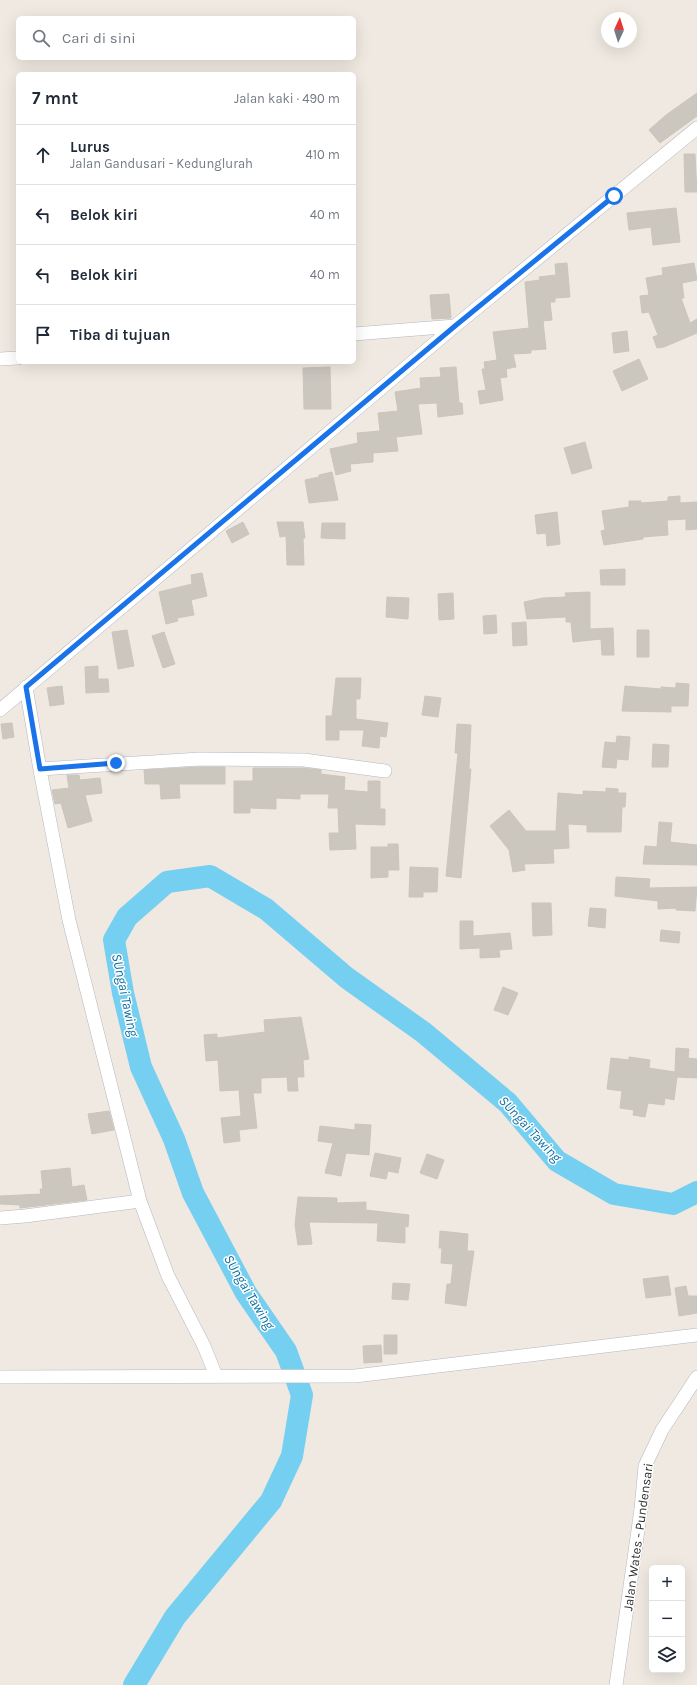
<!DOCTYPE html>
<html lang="id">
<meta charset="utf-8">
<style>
:root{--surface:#fff;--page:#f6f6f7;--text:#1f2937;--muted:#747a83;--line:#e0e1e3}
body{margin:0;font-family:Karla,sans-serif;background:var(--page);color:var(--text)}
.controls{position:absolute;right:12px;bottom:12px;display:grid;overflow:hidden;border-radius:6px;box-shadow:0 4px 16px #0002}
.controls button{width:36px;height:36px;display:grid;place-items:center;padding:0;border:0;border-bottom:1px solid var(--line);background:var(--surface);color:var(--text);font:20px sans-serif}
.compass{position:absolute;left:601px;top:12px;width:36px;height:36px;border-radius:50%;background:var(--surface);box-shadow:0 4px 16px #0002;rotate:4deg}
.stop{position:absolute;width:12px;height:12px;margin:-9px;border:3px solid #1a73e8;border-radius:50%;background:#fff}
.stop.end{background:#1a73e8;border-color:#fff;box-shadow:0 1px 4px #0008}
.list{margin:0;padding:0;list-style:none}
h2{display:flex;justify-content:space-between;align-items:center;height:52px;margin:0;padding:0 16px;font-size:17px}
h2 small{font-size:13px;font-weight:400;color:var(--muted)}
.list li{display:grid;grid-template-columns:26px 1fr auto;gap:12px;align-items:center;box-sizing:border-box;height:60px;padding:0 16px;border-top:1px solid var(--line)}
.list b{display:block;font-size:15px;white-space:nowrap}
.list p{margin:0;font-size:13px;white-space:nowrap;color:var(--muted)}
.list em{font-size:13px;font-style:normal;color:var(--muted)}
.icon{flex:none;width:22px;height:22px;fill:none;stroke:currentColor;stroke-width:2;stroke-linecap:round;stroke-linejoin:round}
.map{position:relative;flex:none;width:697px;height:1685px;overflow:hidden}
.search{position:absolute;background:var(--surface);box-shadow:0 4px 16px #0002;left:16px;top:16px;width:340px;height:44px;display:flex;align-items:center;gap:10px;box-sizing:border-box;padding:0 14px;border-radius:6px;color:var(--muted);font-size:15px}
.panel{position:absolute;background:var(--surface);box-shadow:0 4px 16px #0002;left:16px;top:72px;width:340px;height:292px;border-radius:6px}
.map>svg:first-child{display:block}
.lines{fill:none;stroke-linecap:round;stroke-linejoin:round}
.river{stroke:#75cff0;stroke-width:22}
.building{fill:#cbc7bf;stroke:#cbc5ba}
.minor-casing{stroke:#b4b7c1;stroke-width:14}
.minor{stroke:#fff;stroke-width:13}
.route{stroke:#1a73e8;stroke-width:5}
.labels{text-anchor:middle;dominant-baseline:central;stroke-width:3;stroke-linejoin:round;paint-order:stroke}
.street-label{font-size:13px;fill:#2e2e2e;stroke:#fff}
.water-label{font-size:14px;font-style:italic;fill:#0d6fa3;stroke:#fff}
</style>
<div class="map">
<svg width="697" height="1685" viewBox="0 0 697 1685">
<rect width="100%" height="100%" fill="#efe9e1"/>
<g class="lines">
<path class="river" d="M134,1685l41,-68 96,-116 21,-45 10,-61 -16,-44 -40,-58 -53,-100 -19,-54 -33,-72 -18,-74 -9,-53 13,-23 40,-35 43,-6 56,33 81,69 76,54 85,71 49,58 57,33 59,10 24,-12"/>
</g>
<path class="building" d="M697,93v23l-37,27 -11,-13 17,-15z
M684,154h11l2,38h-12z
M676,208l4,34 -27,3 -2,-18 -22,3 -2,-17z
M567,263l3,34 -15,1v4h-5l2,18 -9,1 3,28 -15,1v3l-18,1 3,13 -10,2 1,8 -7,1 3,22 -23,4 -2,-13 8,-1 -4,-21h3l-1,-7 13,-2 -4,-28 36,-4 -4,-46 15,-2 -1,-3 17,-2 -1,-11z
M694,263l3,17 -15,3 2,15h-3l9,25 7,-4v14l-33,14 -7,1 -4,-11 5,-2 -9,-23 -7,1 -2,-17 9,-1 -3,-17 17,-3 -1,-7z
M449,294l2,24 -19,1 -2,-24z
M627,331l2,20 -15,2 -2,-20z
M639,359l9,20 -26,12 -9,-20z
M330,367l1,42h-27l-1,-41z
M456,367l3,36h3l1,11 -25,3 -1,-14 -19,1 4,30 -26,3 2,14 -25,2v9l-23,2 1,7 -15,4 -6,-26 28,-6 -1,-10 23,-2 -2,-18 20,-2 -3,-19 26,-4 -1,-10 21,-1 -1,-9z
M585,442l7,26 -20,6 -8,-26z
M332,472l6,28 -29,3 -4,-23 14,-3v-2z
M680,496v7l17,-1v27l-11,1v-11l-19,1 1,15 -25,2v2l-39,6 -3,-14 4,-1 -3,-19 27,-4v-6h12v2l27,-2v-4z
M557,512l3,32 -13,2 -1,-13 -9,1 -2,-19z
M243,522l6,12 -17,9 -6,-12z
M277,522h26l2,16h-2l1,27h-17l-1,-29 -6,1z
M322,523h23v16l-24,-1z
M625,569v16h-24l-1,-15z
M202,573l5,23 -16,4 3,15 -17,3 1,3 -12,3 -7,-32 33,-8 -1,-9z
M590,592v37l23,-1 1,27h-12l-1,-16 -28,3 -2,-20h-5v-5l-39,2 -3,-17 19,-4 23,-1 -1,-4z
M453,593l1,26 -15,1 -1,-26z
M387,597l22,1 -1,21 -22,-2z
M496,615l1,18 -13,1 -1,-18z
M526,622l1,23 -14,1 -1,-23z
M127,630l7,36 -16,3 -6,-37z
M637,630h12v27h-12z
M164,632l11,32 -12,4 -11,-32z
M98,666v13h10l1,13 -23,1 -1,-26z
M336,678h25l-1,21h-4v20l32,4 -2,14 -6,-1 -1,12 -17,-2 2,-16h-25v10h-13v-24h6z
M676,683l13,1 -1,22h-17v6l-49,-1 3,-25 36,3v-2l15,1z
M62,686l2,18 -14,2 -3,-18z
M425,696l16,2 -3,19 -16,-2z
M12,723l2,14 -11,2 -2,-15z
M457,724l14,1 -2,44h2l-10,109 -15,-2 12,-123h-3z
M617,736l13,1 -2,23 -11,-1 -1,9 -14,-1 3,-25 11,1z
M653,744l16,1 -1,22h-16z
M200,767h25v17h-46l1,14 -19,1 -1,-15h-15l-1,-14z
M253,768h50l18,2v4l24,3 -1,13 24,2v-11h12v28h5v16l-30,-1 1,25 -26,1 -1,-17h10l-1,-25h-10l1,-14h-29v5l-24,-1v11l-26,-1v5h-16v-32h19z
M67,775h12l1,5 20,-2 2,15 -17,2 7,26 -24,7 -7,-25 -6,1 -3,-14 17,-2z
M606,788l12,1v4h8l-1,14h-3l-1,25h-34v-7l-19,-1 1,24 -16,1 1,14 -30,1 1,6 -12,2 -4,-22 -19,-24 19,-16 17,21h30l2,-38 25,2v-4l23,1z
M659,822l13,1 -2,19 27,3v20l-54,-1 2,-18 12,1z
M388,844h10l1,26h-11v7l-17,1v-31h17z
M410,867l28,1 -1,24h-14v5h-14z
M616,877l34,2 -1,9 48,-1 -2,24 -19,-1v-2l-18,1v-8l-43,-5z
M532,903h19l1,32 -19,1z
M590,908l16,1 -1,19 -17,-2z
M460,921h13v15l37,-3 2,16 -13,1 1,7 -20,1v-10l-20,1z
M661,930l19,2 -1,11 -19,-2z
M503,987l15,6 -10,22 -14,-5z
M301,1017l8,42 -6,1 1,17h-7l1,14h-10l-1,-14 -26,1v15h-8l4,35 -18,2 1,11 -16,2 -3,-25 20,-2 -2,-26 -19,1 -2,-31 -12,1 -2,-26 13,-1v4l48,-6 -1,-12z
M676,1048l13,1 -1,9 9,1v19l-20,-1 -3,23 -9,-2 -1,7 -16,-2 -3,14 -12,-2 1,-5 -14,-2 2,-17 -15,-2 4,-31 18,2v-3l21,3 -1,8 26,4z
M109,1111l5,19 -22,4 -4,-20z
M355,1124l16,1 -2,30 -23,-2 -5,23 -16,-3 8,-30 -15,-2 2,-15 35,4z
M375,1153l26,5 -3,15 -10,-2 -2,8 -16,-3z
M427,1154l17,6 -7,19 -17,-6z
M70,1168l2,19 12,-2 3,15 -67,8v-3l-20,-1v-8l41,-2 -1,-5h3l-2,-18z
M298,1197l39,1v5l29,-1v8l43,5 -1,12 -3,-1v17l-28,-2 1,-18 -69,-1 3,22 -14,1 -3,-20z
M440,1231l28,3 -1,17h7l-8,55 -21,-3 2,-19h4l2,-20 -12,-1 1,-15h-3z
M668,1276l3,19 -25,3 -3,-19z
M393,1283l17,1 -2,16 -16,-1z
M686,1286l2,10h9v17l-18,3 -4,-28z
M384,1335h13v19h-13z
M381,1345l1,17 -18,1 -1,-17z"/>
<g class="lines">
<g class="minor-casing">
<path id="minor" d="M354,334l101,-8
M0,359l18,-1
M0,710l455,-384 242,-198
M40,769l160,-10 104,1 81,11
M140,1201l28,75 36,70 12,30
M0,1218l25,-2 115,-15 -71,-281 -29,-150 -14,-83
M0,1377l355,-1 342,-41
M616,1685l25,-176 4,-43 17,-36 35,-53"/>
</g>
<use href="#minor" class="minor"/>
</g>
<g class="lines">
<path class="route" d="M116,763l-76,6 -14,-82 429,-361 159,-130"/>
</g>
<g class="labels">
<g class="street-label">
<text transform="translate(638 1537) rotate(-82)">Jalan Wates - Pundensari</text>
</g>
<g class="water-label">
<text transform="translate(125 995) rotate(78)">SUngai Tawing</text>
<text transform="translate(530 1129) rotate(47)">SUngai Tawing</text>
<text transform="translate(249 1292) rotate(59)">SUngai Tawing</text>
</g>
</g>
</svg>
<div class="controls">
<button>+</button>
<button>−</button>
<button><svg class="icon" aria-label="layers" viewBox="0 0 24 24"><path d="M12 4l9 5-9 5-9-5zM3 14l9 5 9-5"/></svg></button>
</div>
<svg class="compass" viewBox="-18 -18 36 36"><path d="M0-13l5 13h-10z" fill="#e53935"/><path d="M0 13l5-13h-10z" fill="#747a83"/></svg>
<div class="stop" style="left:614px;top:196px"></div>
<div class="stop end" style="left:116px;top:763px"></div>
<div class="search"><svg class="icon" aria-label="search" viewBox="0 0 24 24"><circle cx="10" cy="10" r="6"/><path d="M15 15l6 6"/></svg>Cari di sini</div>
<section class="panel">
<h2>7 mnt<small>Jalan kaki · 490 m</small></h2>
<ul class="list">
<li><svg class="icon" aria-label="ahead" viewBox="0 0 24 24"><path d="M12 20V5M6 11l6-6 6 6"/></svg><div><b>Lurus</b><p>Jalan Gandusari - Kedunglurah</p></div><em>410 m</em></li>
<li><svg class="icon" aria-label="left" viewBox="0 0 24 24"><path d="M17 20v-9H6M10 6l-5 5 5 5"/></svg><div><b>Belok kiri</b></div><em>40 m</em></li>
<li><svg class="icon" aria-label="left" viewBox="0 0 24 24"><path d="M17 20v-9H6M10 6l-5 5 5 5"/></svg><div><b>Belok kiri</b></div><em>40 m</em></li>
<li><svg class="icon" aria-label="arrive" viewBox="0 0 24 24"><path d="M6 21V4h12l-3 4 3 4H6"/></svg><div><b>Tiba di tujuan</b></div></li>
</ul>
</section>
</div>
